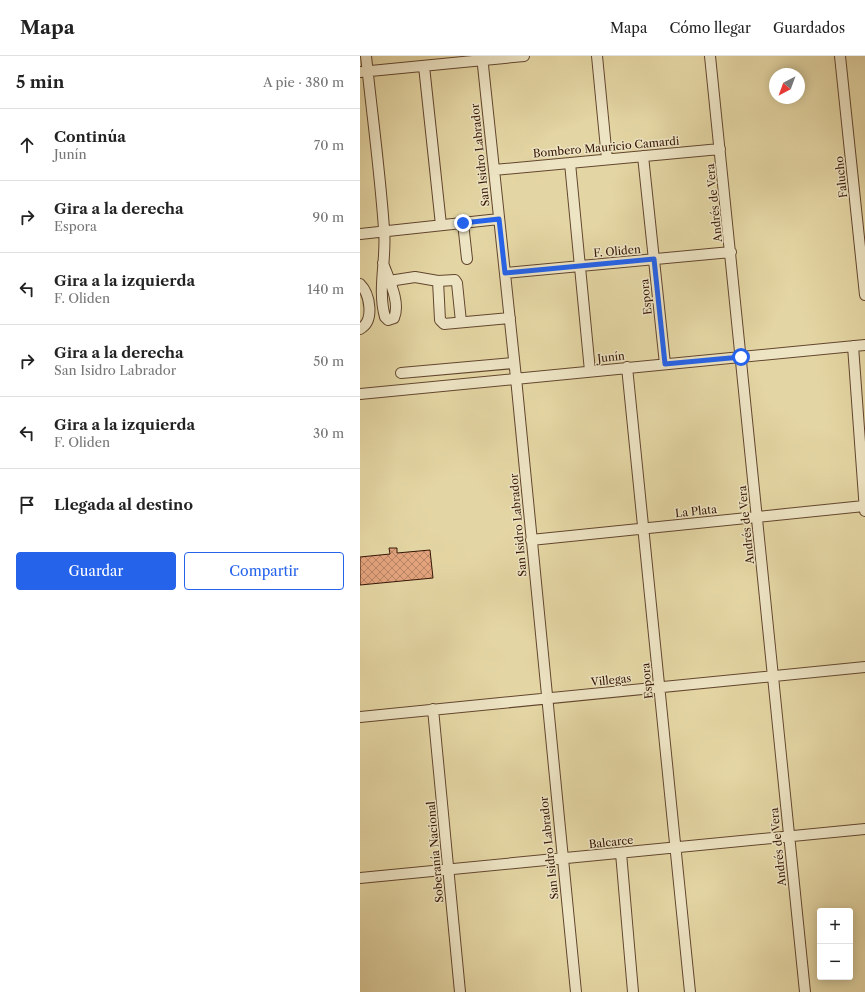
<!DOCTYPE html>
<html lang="es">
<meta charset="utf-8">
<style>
:root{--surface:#fff;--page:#f2f2f2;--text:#222;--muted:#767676;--line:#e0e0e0;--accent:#2563eb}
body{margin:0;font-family:"Libre Caslon Text",serif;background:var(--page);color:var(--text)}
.controls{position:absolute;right:12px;bottom:12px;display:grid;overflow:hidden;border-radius:4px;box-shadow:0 2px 10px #0003}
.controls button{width:36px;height:36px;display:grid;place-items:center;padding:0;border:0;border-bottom:1px solid var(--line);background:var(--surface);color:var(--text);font:20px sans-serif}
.compass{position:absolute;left:409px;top:12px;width:36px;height:36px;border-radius:50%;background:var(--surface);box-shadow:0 2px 10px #0003;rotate:221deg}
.stop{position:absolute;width:12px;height:12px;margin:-9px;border:3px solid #2563eb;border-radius:50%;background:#fff}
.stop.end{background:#2563eb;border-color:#fff;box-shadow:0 1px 4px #0008}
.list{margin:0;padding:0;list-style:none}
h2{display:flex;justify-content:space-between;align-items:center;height:52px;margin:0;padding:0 16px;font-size:17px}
h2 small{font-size:13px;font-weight:400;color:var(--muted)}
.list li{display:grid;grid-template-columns:26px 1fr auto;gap:12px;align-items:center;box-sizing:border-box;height:72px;padding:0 16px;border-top:1px solid var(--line)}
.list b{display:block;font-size:15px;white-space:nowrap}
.list p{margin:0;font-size:13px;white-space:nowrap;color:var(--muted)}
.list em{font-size:13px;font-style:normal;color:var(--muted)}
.actions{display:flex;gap:8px;padding:12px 16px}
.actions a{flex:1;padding:9px 0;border:1px solid var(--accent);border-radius:4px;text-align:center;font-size:14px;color:var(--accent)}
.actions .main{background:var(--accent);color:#fff}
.icon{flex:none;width:22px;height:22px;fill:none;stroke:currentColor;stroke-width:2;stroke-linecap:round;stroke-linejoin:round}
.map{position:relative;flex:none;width:505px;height:936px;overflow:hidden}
header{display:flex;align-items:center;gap:24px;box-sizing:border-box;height:56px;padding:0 20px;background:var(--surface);border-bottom:1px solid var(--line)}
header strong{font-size:19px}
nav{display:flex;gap:22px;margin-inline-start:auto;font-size:14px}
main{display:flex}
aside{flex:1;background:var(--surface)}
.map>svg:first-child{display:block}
.building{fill:url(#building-cross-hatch);stroke:#361606}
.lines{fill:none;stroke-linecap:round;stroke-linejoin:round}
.minor-casing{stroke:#62462e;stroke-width:12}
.minor{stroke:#ede4c4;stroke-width:10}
.route{stroke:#2563eb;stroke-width:5}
.labels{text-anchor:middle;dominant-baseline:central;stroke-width:3;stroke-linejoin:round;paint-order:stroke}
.street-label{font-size:11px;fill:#361606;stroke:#ede4c4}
</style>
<header>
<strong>Mapa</strong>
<nav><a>Mapa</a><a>Cómo llegar</a><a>Guardados</a></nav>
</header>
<main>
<aside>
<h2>5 min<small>A pie · 380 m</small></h2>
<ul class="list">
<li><svg class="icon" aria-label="ahead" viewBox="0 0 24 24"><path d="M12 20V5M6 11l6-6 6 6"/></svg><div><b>Continúa</b><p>Junín</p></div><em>70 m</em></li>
<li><svg class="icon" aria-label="right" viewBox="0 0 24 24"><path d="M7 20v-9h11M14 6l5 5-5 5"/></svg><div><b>Gira a la derecha</b><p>Espora</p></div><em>90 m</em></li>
<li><svg class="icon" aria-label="left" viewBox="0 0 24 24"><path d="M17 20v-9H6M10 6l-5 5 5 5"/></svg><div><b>Gira a la izquierda</b><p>F. Oliden</p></div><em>140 m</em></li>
<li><svg class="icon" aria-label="right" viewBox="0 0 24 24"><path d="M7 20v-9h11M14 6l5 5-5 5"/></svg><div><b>Gira a la derecha</b><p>San Isidro Labrador</p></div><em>50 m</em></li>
<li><svg class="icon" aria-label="left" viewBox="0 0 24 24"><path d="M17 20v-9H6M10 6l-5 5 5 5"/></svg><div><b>Gira a la izquierda</b><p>F. Oliden</p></div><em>30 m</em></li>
<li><svg class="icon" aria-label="arrive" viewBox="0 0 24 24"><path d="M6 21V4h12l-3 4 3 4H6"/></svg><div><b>Llegada al destino</b></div></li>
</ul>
<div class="actions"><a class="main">Guardar</a><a>Compartir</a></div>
</aside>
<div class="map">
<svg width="505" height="936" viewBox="0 0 505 936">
<defs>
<pattern id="building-cross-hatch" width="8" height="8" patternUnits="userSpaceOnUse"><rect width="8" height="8" fill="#e2a37d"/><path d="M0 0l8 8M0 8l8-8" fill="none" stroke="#b88464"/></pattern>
</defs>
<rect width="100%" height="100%" fill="#e4d6a4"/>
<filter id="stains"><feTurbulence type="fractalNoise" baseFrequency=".005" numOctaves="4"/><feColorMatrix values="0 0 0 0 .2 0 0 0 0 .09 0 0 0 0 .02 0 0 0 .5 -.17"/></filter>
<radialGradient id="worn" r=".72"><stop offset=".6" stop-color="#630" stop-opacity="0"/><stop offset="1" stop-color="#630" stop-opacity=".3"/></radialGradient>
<path class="building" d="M29,492h8v5l33,-3 3,28 -73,7v-28l30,-3z"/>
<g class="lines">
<g class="minor-casing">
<path id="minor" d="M6,0c6,58 14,115 18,173 3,29 -7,60 1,88l3,3 6,-2c7,-16 -6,-40 -11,-55
M122,0l34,322 60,614
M237,0l10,103
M350,0l95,936
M480,0l25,239
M64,10l17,159
M0,16l164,-16
M283,100l22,208
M210,107l20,208
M134,114l226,-21
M103,167l4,36
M0,178l139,-15
M145,217l226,-21
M29,225l26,-4 23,4 17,-1 2,3 4,39
M78,225l2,39 4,4 66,-6
M0,228c10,10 15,37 0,45
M493,290l12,165
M267,311l63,625
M41,317l113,-10
M0,338l505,-49
M171,484l333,-34
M73,653l27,283
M0,661l505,-50
M261,797l12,139
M0,822l505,-49"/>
</g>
<use href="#minor" class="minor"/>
</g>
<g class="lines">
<path class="route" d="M103,167l36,-4 6,54 149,-14 11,105 76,-7"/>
</g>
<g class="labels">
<g class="street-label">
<text transform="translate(246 91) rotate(-5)">Bombero Mauricio Camardi</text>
<text transform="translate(120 99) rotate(-96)">San Isidro Labrador</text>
<text transform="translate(481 121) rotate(-96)">Falucho</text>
<text transform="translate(354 147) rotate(-96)">Andrés de Vera</text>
<text transform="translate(257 195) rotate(-5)">F. Oliden</text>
<text transform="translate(286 241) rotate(-96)">Espora</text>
<text transform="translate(251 301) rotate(-6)">Junín</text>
<text transform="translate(336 455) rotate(-6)">La Plata</text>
<text transform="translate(158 469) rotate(-95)">San Isidro Labrador</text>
<text transform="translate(386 469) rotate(-96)">Andrés de Vera</text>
<text transform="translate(251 624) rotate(-6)">Villegas</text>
<text transform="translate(287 625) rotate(-96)">Espora</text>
<text transform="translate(251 786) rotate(-6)">Balcarce</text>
<text transform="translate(418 791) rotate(-96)">Andrés de Vera</text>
<text transform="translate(189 792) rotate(-96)">San Isidro Labrador</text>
<text transform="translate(75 796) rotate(-95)">Soberanía Nacional</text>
</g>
</g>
<rect width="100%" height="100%" filter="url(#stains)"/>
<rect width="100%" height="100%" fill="url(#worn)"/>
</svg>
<div class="controls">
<button>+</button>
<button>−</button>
</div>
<svg class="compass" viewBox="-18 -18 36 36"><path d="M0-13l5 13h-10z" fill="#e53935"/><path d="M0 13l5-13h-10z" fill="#767676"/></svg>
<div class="stop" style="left:381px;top:301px"></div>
<div class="stop end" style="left:103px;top:167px"></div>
</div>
</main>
